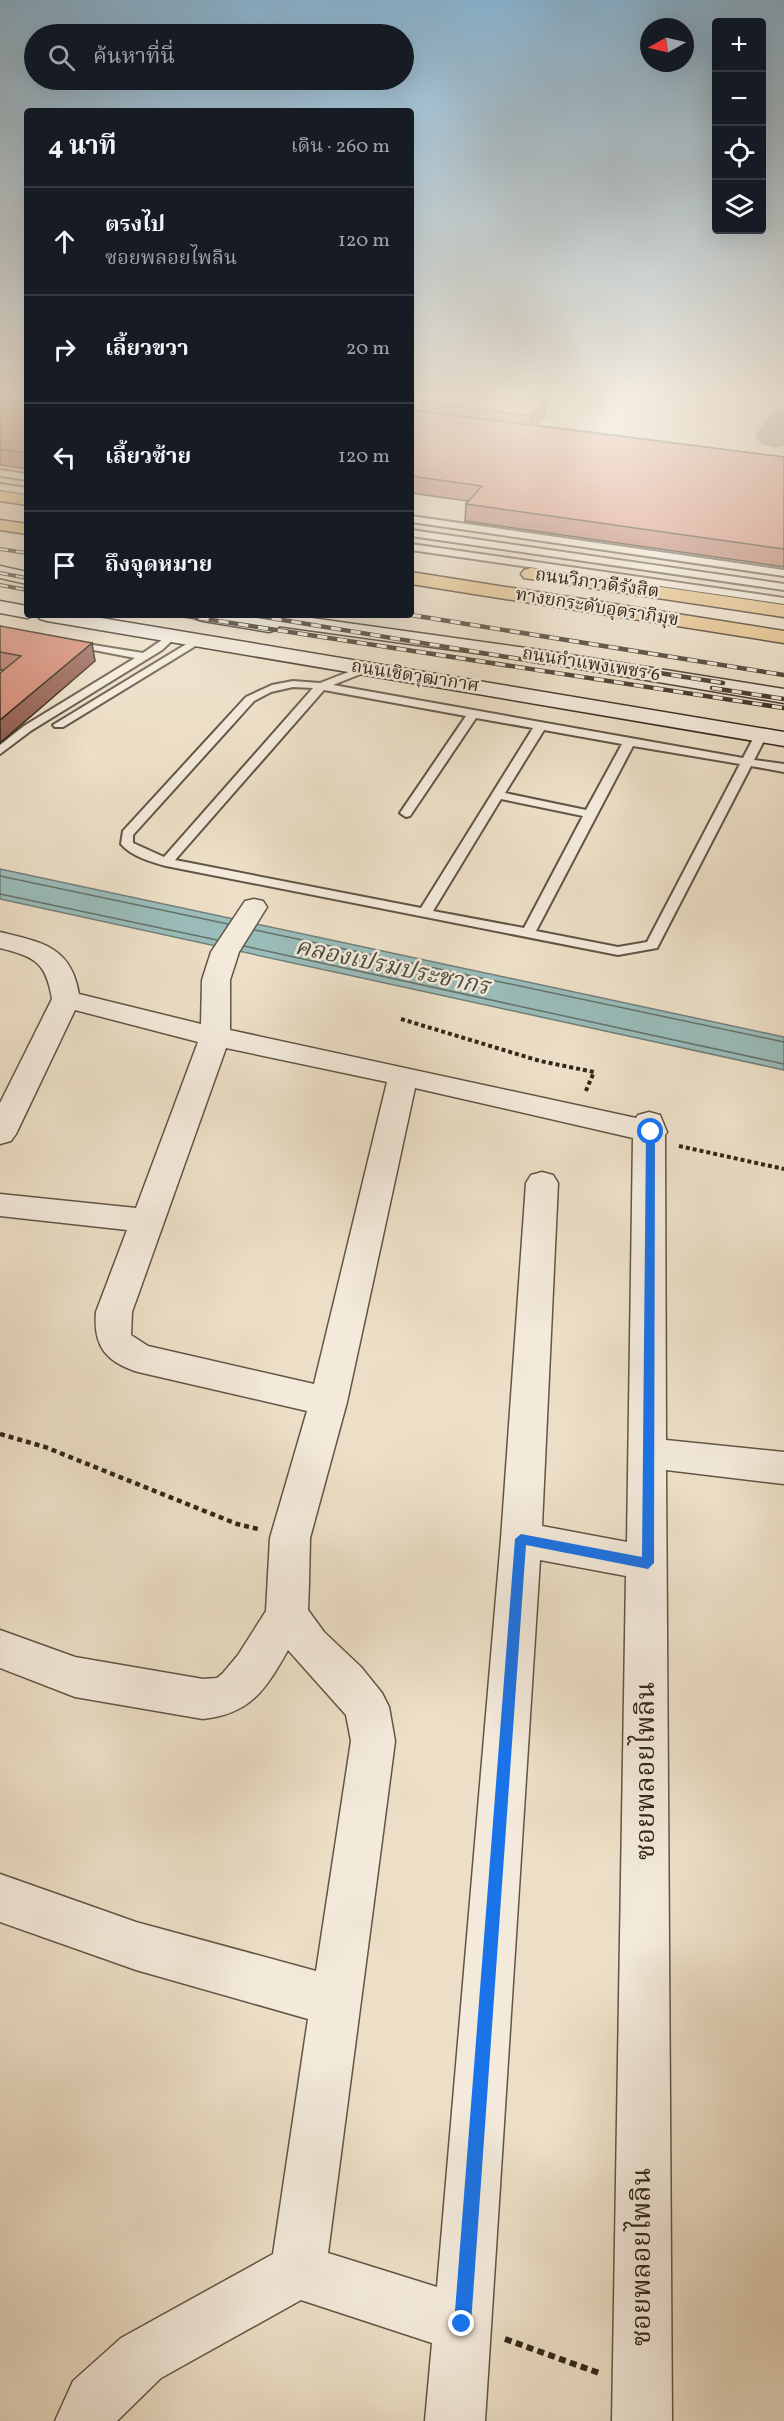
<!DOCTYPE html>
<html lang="th">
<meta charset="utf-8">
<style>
:root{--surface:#171b24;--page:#20242c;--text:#f1f3f6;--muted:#9ea1a6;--line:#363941}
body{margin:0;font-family:Vollkorn,"Noto Serif Thai",serif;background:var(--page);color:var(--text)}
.controls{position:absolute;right:18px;top:18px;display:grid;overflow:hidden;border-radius:6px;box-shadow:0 6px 24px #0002}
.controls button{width:54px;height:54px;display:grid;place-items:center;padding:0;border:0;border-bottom:2px solid var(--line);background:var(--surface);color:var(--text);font:30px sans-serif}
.compass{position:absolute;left:640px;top:18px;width:54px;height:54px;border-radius:50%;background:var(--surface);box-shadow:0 6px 24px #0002;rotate:262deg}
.stop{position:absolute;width:18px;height:18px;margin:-14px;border:4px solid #1a73e8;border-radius:50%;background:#fff}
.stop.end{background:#1a73e8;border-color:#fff;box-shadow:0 2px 6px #0008}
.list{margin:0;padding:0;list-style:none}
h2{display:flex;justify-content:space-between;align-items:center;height:78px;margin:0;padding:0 24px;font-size:26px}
h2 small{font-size:20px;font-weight:400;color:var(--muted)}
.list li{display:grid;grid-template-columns:39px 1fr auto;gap:18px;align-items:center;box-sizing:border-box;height:108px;padding:0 24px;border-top:2px solid var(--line)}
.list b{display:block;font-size:22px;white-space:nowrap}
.list p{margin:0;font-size:20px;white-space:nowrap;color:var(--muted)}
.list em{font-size:20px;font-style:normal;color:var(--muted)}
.icon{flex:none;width:33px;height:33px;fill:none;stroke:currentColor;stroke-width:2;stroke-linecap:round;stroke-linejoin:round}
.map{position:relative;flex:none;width:784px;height:2421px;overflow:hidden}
.search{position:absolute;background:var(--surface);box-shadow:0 6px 24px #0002;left:24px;top:24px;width:390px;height:66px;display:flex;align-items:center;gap:15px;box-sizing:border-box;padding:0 21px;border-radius:33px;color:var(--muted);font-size:22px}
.panel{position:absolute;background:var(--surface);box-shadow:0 6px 24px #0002;left:24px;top:108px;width:390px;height:510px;border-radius:6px}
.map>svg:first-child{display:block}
.water{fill:#9abcba;stroke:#70807a;stroke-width:1.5}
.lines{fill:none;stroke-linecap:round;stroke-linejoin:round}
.shore{stroke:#66726a;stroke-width:1.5}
.taxiway{fill:#908370;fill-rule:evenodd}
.lane-casing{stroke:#615544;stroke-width:4}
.street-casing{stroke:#615544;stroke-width:3}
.secondary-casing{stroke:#322719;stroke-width:3}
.highway-casing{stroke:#322719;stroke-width:3}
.path-far2{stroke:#322719;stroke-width:4;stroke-dasharray:4 3;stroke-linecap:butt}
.path-far1{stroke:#322719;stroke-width:4.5;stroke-dasharray:5 4;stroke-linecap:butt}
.path{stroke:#322719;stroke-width:6;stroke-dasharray:7 4.5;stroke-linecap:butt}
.lane{fill:#f3eadb;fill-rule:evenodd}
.street{fill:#f3eadb;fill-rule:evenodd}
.secondary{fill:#f3eadb;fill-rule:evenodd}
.highway{fill:#e6c084;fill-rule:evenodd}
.rail-far1-casing{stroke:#322719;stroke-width:4}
.rail-casing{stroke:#322719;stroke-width:4.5}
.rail-far1{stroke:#f3eadb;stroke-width:2;stroke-dasharray:8;stroke-linecap:butt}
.rail{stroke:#f3eadb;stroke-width:3;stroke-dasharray:10;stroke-linecap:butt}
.wall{fill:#ba7968;stroke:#322719;stroke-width:1.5}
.shaded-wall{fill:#976355;stroke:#322719;stroke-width:1.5}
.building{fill:#d88d79;stroke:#322719;stroke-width:1.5}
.route{fill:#1a73e8}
.labels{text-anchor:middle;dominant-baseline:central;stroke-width:5;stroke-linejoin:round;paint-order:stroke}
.far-street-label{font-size:18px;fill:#322719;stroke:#f3eadb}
.water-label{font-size:24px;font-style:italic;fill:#4c4c41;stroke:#f3eadb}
.near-street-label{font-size:27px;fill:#322719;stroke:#f3eadb}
</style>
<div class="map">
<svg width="784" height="2421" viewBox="0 0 784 2421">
<rect width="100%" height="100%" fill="#eddfc7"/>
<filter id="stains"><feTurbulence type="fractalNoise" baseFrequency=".00333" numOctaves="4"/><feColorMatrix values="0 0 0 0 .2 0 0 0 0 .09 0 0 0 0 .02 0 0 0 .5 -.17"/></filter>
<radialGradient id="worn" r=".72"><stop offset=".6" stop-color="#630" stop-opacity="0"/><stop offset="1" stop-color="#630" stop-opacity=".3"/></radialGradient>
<path class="water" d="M0,869l784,168v33l-784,-171z"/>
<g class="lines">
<path class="shore" d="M0,876l228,48
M0,894l217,46
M255,930l529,112
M244,946l540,118"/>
<path class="taxiway" d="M784,409v37l-9,2 -14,-4 -6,-8 15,-23z"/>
<g class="lane-casing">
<path id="lane" d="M0,470l27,4v6l-27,-4z
M0,484l27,4v6l-27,-4z
M411,516l373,54v6l-373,-54z
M411,530l373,54v6l-373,-54z
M411,544l373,54v6l-373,-54z
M172,633l5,3 -15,14 -130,80 -32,24v-9l24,-19 111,-68 -67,-13v-4l75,12z
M198,637l5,3 -1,2 -139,85h-8l-2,-2z
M364,666l4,1v4l-35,14 410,73 12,-23 6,-3 6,3 -13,25 30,4v8l-33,-6 -94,182 -39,7 -452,-89c-15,-4 -35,-10 -45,-22l2,-13 123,-134 26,-12 21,-4 27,2zM293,687l20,1 -149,169 -31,-14v-8l121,-134 17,-9zM324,690l142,26 -66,97 6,4 4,-1 66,-98 57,10 -112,180 -246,-48zM544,730l78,14 -36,66 -81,-17zM633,746l107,18 -93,178 -29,5 -82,-16zM501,799l82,17 -59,112 -91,-17z"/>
</g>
<g class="street-casing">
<path id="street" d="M254,899l9,2 4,6 -28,45 -9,28v50l406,88 2,-3 11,-3 11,3 7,17 -2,3 1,305 118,12v32l-118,-14 6,951h-60l14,-845 -86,-16 -55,861h-60l7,-78 -131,-43 -140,78 -44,43h-62l18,-40 48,-43 152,-84 35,-235 -172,-49 -136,-48v-48l136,48 180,49 35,-230 -5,-26 -58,-65c-22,39 -37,64 -85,69l-128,-22 -75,-29v-38l75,27 128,22 14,-1 6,-5 15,-18 28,-44 4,-73 37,-127 -169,-39c-32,-10 -45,-26 -42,-60l31,-82 -127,-14v-22l136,14 62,-166 -123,-32 -59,124 -5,7 -11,3v-41l52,-104c-6,-37 -17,-42 -52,-51v-16c41,10 71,14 79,62l122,30 1,-44 9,-28 34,-51zM226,1048l161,34 -73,302 -166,-38 -17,-11 1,-23zM415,1088l218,50 -6,404 -85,-16 16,-343 -5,-8 -11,-3 -11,3 -5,8 -25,356 -64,748 -109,-34 67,-512 -6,-34 -7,-14 -21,-26 -37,-35 -16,-22 1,-27 1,-45 37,-136z"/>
</g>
<g class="secondary-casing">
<path id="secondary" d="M0,566l27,6v12l-27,-6z
M0,601l27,5v9h8l-8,3 -27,-5z
M37,615h46l701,117v14l-737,-125 -7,-2z
M193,615h97l243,34 251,40v14l-251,-42 -254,-35 -3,4 -7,2 -66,-11 -7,-2z"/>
</g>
<g class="highway-casing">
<path id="highway" d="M0,491l27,4v10l-27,-4z
M0,520l27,4v10l-27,-4z
M531,568l253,37v12l-260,-39 -3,-4 3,-4z
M411,572l373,59v12l-373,-59z"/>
</g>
<path class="path-far2" d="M401,1019l139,42 54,11 -9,21
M679,1146l105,23"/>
<path class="path-far1" d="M0,1434l45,13 192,77 21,5"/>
<path class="path" d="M505,2339l94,34"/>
<use href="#lane" class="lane"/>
<use href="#street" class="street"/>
<use href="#secondary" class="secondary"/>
<use href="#highway" class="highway"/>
<g class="rail-far1-casing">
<path id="rail-far1" d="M0,549l27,4
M0,573l27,5
M0,585l27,5"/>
</g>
<g class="rail-casing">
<path id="rail" d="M179,615l605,93
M252,615l292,48
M411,615l373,60
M533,653l190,30
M712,688l72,11"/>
</g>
<use href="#rail-far1" class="rail-far1"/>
<use href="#rail" class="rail"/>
</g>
<path class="wall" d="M0,392h27v77l-27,-4z
M432,392h113l-7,7 7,17 -9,9 248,32v110l-319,-46 1,-17 2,-3 -57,-8v-83l10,1v-9z
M0,626l95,35 -92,9h-3z"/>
<path class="shaded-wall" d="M531,392h14l-20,21v-15z
M546,400l-1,16 -14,15 1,-15z
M92,643l3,18 -95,82v-23z"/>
<path class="building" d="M0,392h27v61l-27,-4z
M432,392h99l-6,6 21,2 -14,16 -111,-14z
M411,410l373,47v92l-318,-45 16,-18 -71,-10z
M0,626l92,17 -92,77v-47l21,-17 -21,-4z"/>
<linearGradient id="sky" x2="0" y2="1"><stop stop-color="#89b7d6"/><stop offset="0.54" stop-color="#f7f1e6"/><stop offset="1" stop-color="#f7f1e6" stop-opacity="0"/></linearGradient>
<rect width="784" height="731" fill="url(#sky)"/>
<path class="route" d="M651,1129l4,3 -1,431 -6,6 -122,-24 -55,779 -3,6 -6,3 -6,-3 -2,-6 61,-785 6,-5 121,23 4,-425z"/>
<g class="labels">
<g class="far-street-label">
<text transform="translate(597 584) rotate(8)">ถนนวิภาวดีรังสิต</text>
<text transform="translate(597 608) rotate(9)">ทางยกระดับอุตราภิมุข</text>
<text transform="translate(591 665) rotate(9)">ถนนกำแพงเพชร 6</text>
<text transform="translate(415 677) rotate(9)">ถนนเชิดวุฒากาศ</text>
</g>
<g class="water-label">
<text transform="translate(392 968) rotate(12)">คลองเปรมประชากร</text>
</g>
<g class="near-street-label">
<text transform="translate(647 1771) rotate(-90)">ซอยพลอยไพลิน</text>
<text transform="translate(643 2257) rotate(-90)">ซอยพลอยไพลิน</text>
</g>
</g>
<rect width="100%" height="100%" filter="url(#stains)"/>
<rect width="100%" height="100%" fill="url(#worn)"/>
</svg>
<div class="controls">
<button>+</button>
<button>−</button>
<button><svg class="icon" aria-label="locate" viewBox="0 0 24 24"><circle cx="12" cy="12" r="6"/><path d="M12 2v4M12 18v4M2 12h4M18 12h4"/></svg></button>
<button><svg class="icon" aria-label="layers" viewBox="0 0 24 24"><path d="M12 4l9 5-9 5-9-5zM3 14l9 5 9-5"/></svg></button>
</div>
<svg class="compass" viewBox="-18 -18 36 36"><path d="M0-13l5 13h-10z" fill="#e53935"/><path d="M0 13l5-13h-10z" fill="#9ea1a6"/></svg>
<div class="stop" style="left:651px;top:1132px"></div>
<div class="stop end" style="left:462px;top:2324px"></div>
<div class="search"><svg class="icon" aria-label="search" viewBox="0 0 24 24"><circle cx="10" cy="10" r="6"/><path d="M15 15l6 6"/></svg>ค้นหาที่นี่</div>
<section class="panel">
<h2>4 นาที<small>เดิน · 260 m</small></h2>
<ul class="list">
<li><svg class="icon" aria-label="ahead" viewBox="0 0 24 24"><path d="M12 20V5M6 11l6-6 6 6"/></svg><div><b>ตรงไป</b><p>ซอยพลอยไพลิน</p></div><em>120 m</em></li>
<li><svg class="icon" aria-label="right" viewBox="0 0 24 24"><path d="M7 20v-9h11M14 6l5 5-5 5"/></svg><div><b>เลี้ยวขวา</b></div><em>20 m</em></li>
<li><svg class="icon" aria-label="left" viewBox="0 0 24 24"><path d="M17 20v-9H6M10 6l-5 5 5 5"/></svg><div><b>เลี้ยวซ้าย</b></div><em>120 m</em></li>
<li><svg class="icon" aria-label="arrive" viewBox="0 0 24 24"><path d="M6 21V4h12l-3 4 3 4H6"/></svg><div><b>ถึงจุดหมาย</b></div></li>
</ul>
</section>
</div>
